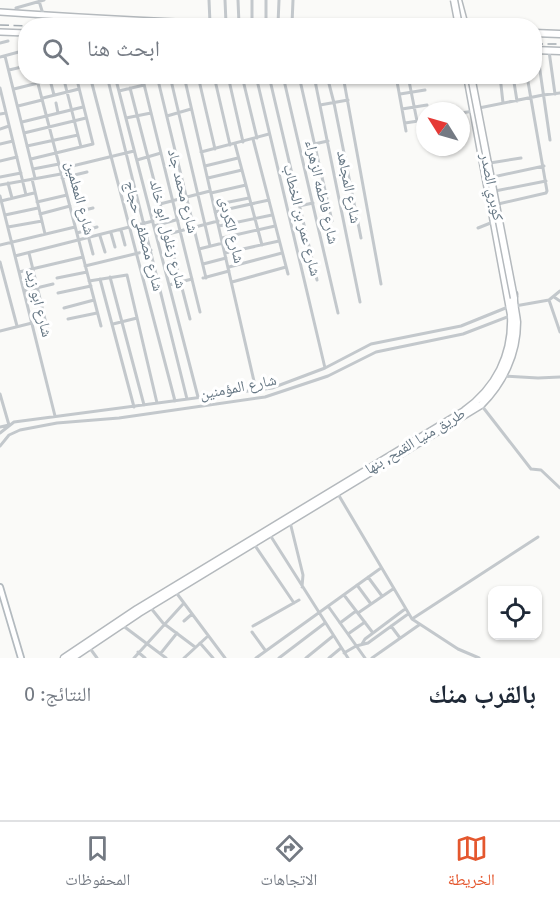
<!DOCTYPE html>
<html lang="ar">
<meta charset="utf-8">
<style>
:root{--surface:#fff;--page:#f2f2f3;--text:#1f2937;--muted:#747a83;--line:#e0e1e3;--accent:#e4572e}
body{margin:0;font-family:"Fira Sans","Noto Naskh Arabic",sans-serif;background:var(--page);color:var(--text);direction:rtl}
.controls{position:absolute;right:18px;bottom:18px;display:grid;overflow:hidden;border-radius:12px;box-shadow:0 2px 4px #0004}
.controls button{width:54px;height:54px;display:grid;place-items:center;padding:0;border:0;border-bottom:2px solid var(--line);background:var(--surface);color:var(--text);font:30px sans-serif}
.compass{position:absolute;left:416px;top:102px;width:54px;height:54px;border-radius:50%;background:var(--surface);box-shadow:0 2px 4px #0004;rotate:307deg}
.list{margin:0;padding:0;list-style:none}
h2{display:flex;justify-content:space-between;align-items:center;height:78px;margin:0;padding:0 24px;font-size:26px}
h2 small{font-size:20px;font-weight:400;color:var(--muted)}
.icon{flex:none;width:33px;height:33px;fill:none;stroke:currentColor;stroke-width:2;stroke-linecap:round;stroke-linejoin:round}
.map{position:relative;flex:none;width:560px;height:658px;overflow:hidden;direction:ltr}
.search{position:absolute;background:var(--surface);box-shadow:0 2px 4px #0004;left:18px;right:18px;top:18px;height:66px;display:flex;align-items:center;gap:15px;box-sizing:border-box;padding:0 21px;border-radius:24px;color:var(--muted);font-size:22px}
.sheet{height:162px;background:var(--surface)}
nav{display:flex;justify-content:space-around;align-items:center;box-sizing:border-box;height:84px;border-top:2px solid var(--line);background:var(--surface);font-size:16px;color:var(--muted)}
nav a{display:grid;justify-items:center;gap:3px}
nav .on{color:var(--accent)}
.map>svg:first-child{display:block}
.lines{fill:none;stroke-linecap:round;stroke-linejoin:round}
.secondary-casing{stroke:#b3babf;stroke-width:8}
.primary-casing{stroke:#b5babe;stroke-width:8}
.highway-casing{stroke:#b4b9bd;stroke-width:9}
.street{stroke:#c3c8cc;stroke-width:3}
.secondary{stroke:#fff;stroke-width:4.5}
.primary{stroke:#fff;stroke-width:5}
.highway{stroke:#fff;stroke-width:6}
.rail{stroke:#a2aab0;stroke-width:1.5;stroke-dasharray:9 4.5;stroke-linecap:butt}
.highway-bridge-casing{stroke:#b4b9bd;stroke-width:9;stroke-linecap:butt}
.highway-bridge{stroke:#fff;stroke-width:6}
.labels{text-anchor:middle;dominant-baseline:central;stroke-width:6;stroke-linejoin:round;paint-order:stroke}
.street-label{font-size:15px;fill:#657683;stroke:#fff}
</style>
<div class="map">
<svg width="560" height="658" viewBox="0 0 560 658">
<rect width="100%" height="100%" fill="#fafaf8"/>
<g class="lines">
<g class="secondary-casing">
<path id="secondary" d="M0,587l21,71"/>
</g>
<g class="primary-casing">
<path id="primary" d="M0,12c88,6 176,11 264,13 42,1 90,-8 132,1
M0,32l26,1"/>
</g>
<g class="highway-casing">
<path id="highway" d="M458,0l7,26
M534,33l26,1
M534,50l26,1
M64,658l73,-49 327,-198c32,-23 49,-56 47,-96l-44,-239
M72,658l67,-45 342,-208c22,-22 36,-51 36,-83 -1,-10 -4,-19 -3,-28"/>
</g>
<path class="street" d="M209,0l1,23
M225,0l1,23
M238,0l1,24
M252,0v24
M39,1l4,13
M16,8l28,-8
M278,24l1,-24
M292,24l1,-24
M266,25v-25
M0,43l8,-2
M537,50l13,90
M549,51l6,43
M5,56l30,122
M0,57l26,-7
M9,70l17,-4
M36,76l65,250
M49,76l5,19
M63,76l18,71
M90,76l85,325
M107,76l80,323
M115,76l83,321
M142,76l58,236
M157,76l49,202
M170,76l40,170
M184,76l72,314
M198,76l17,73
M214,76l16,69
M228,76l15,66
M242,76l15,62
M256,76l69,292
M283,76l55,237
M299,76l33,145
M314,76l46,226
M327,76l7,27 27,135
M343,76l38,208
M396,76l10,55
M408,76l9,45
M487,76l1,4
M500,76l3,27
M513,76l4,25
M116,78l8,-2
M256,79l13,-3 48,204
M315,83l13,-2
M0,88l26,107
M130,88l35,135
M14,89l24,-6
M119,91l25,-6
M400,94l25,-4
M43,98l36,-9
M56,103l2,10
M320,105l28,-5
M18,106l24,-6
M479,108l64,-13 17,-2
M402,109l25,-4
M461,113l13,-2
M0,114l6,-1
M167,116l24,-7
M126,118l25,-5
M22,122l61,-15
M405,123l20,-3
M0,129l9,-3
M24,133l62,-15
M253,139l35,135
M0,144l13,-3
M235,144l27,101
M314,144l14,-3
M27,146l51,-11
M201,152l68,-18
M31,159l62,-15 -17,-68
M137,160l24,-7
M0,161l17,-4
M490,163l31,-5
M205,166l33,-8
M33,169l26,-5
M60,169l74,-18
M0,177l21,-4
M493,177l51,-11
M62,178l25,-6
M208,178l34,-8
M32,179l13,55
M8,183l4,15
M0,185l61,-11
M495,191l51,-10
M211,193l35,-8
M0,196l55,220
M1,201l33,-8
M37,202l30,-7
M160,204l50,-13
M498,204l48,-11 1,-2 -20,-115
M214,205l35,-7
M299,206l14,-3
M215,212l54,-12
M72,213l21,-5
M40,214l30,-8
M5,215l33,-7
M154,226l29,-8
M219,226l53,-11
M8,227l34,-6
M478,228l15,-6
M121,230l4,15
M77,233l20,-6
M111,233l4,14
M168,234l22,85
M100,236l5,16
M157,237l61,-16
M222,238l53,-12
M89,239l4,15
M0,245l75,-18
M199,249l24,-6
M29,253l19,79
M225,253l54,-12
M15,256l138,-35
M0,262l17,64
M203,264l23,-6
M85,266l66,-16
M229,267l53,-14
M19,272l64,-15
M110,277l34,128
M57,278l30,-6
M203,278l26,-7
M100,279l34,128
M89,281l38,-6 30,128
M232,282l54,-15
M169,285l23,-6
M24,291l29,-7
M58,293l33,-7
M554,297l6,4
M549,300l11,32
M515,306l34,-6 11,-9
M64,308l30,-8
M68,319l29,-6
M113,324l24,-6
M0,331l32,-8
M503,376l35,2 22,-1
M0,394l9,31 -9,2
M482,406l49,63 10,1 19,18
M0,433l14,-11 258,-34 53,-20 46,-24 90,-18 47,-19
M0,446l9,-11 11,-5 37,-7 62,-5 146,-21 63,-21 48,-24 87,-18 47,-18
M338,494l74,125 46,30 21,9
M290,522l13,53 -1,12
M270,535l78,123
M254,544l40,59
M368,577l14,19
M357,585l14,19
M175,591l50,67
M344,595l29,38
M328,606l37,52
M150,607l13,16 32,24
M358,613l35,-24
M412,619l126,-82
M184,621l8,-7
M340,623l16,-12
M122,625l44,33
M253,626l46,-26
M391,626l9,12
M252,632l13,18
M348,634l17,-12
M200,643l13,15
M362,644l3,-5 40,-30
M89,647l8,11
M138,652l7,6
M161,653l16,-20
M344,653l12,-7 12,-3 40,-29
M134,658l50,-55
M184,658l24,-22
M256,658l125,-90
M279,658l46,-35
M306,658l27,-22
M329,658l12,-10
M372,658l47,-33"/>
<use href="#secondary" class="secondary"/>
<use href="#primary" class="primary"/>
<use href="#highway" class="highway"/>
<path class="rail" d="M0,25l26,1
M534,44h26"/>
<g class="highway-bridge-casing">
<path id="highway-bridge" d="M454,0l5,26
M471,76l43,222"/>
</g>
<use href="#highway-bridge" class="highway-bridge"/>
</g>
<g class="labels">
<g class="street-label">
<text transform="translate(349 187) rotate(79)">شارع المجاهد</text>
<text transform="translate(492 187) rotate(79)">كوبري الصدر</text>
<text transform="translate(183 191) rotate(76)">شارع محمد جاد</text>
<text transform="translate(322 192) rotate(77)">شارع فاطمه الزهراء</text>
<text transform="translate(80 198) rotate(75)">شارع المعلمين</text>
<text transform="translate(302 220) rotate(76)">شارع عمر بن الخطاب</text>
<text transform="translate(232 230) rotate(77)">شارع الكردى</text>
<text transform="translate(168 234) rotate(76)">شارع زغلول ابو خالد</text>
<text transform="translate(144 236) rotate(75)">شارع مصطفى حجاج</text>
<text transform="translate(39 303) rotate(76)">شارع ابو زيد</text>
<text transform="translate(238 387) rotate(-11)">شارع المؤمنين</text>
<text transform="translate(415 441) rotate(-31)">طريق منيا القمح, بنها</text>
</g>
</g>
</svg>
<div class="controls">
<button><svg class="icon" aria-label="locate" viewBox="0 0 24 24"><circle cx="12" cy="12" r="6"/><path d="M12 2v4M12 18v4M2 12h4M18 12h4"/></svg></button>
</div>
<svg class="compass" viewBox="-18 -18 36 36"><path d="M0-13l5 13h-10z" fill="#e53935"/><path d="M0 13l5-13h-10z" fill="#747a83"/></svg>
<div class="search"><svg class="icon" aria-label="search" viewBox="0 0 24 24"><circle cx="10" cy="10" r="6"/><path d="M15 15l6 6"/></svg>ابحث هنا</div>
</div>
<section class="sheet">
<h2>بالقرب منك<small>النتائج: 0</small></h2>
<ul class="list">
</ul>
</section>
<nav>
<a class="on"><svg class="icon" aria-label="map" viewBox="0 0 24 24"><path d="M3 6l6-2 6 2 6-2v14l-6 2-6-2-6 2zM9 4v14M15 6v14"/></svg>الخريطة</a>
<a><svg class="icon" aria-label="directions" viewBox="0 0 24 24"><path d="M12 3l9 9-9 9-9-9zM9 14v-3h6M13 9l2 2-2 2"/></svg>الاتجاهات</a>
<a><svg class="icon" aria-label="saved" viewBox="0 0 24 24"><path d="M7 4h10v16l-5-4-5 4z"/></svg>المحفوظات</a>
</nav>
